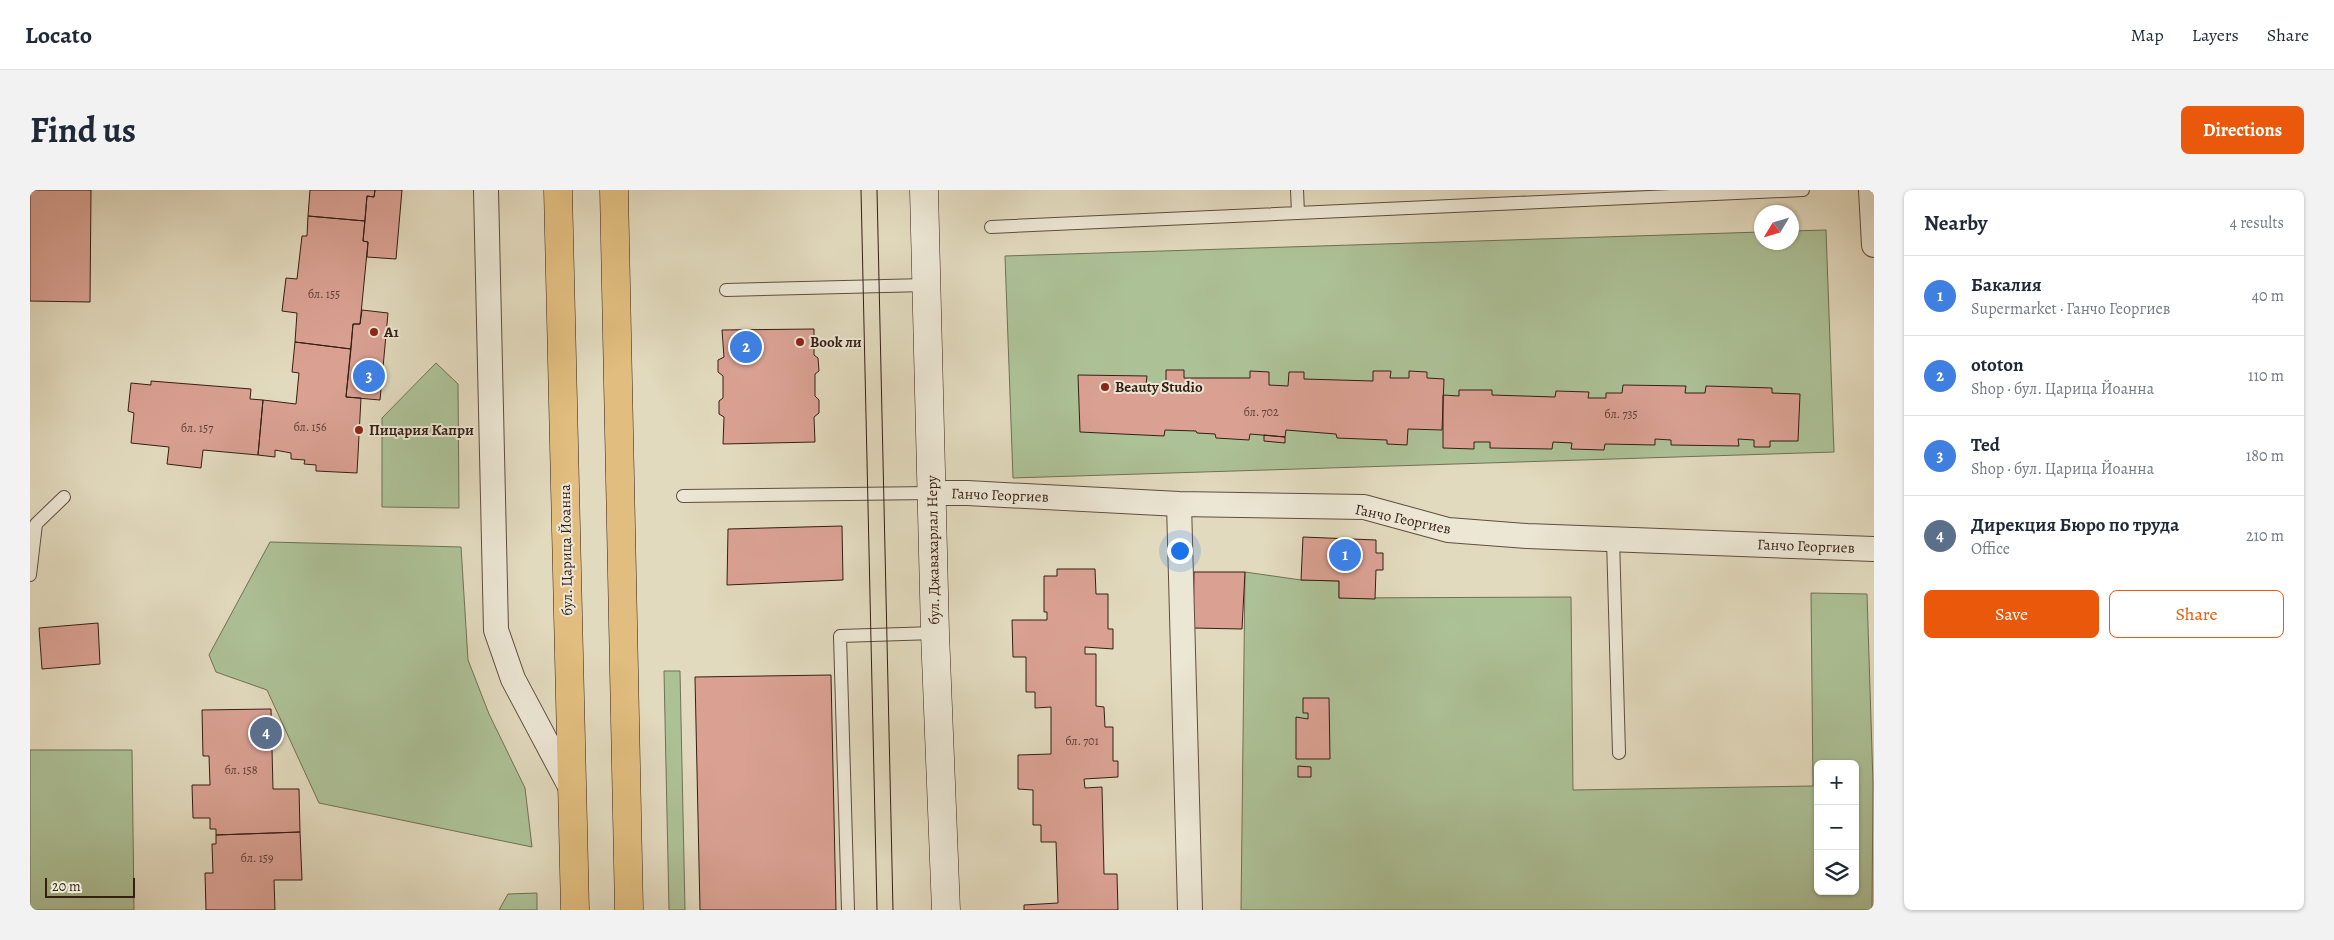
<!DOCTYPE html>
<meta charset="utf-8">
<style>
:root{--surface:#fff;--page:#f2f2f3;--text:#1f2937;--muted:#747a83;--line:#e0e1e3;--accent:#ea580c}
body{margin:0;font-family:Alegreya,serif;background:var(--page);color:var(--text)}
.controls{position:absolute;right:15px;bottom:15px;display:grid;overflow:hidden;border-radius:8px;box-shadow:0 1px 4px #0004}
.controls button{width:45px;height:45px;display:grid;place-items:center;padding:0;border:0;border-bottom:1px solid var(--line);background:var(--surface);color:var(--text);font:25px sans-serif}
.compass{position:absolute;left:1724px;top:15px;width:45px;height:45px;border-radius:50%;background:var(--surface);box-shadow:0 1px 4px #0004;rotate:232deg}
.scale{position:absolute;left:15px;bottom:12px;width:90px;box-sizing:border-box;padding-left:5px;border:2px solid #351e14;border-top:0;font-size:14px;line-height:18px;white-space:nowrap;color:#351e14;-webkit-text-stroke:4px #ece7d5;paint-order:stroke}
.you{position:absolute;left:1149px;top:360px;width:18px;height:18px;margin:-12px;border:4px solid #fff;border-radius:50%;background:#1a73e8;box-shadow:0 0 0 8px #1a73e833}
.badge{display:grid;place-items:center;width:32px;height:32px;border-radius:50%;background:var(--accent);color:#fff;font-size:16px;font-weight:700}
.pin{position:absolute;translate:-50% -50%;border:2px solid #fff;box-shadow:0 1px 5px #0006}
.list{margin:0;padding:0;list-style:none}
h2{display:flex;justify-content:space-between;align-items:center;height:65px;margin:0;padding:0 20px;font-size:21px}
h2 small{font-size:16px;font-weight:400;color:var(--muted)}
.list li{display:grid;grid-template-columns:32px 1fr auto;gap:15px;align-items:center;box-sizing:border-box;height:80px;padding:0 20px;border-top:1px solid var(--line)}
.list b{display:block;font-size:19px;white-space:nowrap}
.list p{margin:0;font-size:16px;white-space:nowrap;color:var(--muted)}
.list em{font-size:16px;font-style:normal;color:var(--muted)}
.actions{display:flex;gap:10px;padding:15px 20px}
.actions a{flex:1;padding:11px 0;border:1px solid var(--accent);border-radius:8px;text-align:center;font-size:18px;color:var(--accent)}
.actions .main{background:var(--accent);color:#fff}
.icon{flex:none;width:28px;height:28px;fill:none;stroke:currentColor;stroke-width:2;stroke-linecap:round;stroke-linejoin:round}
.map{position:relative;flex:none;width:1844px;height:720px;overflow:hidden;border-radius:8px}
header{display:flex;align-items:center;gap:30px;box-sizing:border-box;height:70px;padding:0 25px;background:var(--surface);border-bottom:1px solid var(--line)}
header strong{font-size:24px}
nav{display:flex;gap:28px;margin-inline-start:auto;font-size:18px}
.intro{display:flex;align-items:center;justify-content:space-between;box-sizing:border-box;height:120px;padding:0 30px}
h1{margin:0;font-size:35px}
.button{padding:12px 22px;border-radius:8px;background:var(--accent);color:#fff;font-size:18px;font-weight:700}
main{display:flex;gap:30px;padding:0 30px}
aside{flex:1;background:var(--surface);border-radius:8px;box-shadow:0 1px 4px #0004}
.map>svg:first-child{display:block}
.green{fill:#adc197;stroke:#717056;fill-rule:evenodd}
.building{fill:#daa193;stroke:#351e14}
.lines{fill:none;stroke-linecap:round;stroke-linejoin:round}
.lane-casing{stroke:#604d3e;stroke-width:14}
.street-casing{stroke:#604d3e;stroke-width:26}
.secondary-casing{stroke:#351e14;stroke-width:29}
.primary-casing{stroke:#351e14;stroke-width:29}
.lane{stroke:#ece7d5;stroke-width:12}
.street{stroke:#ece7d5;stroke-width:24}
.secondary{stroke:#ece7d5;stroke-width:28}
.primary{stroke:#e1bd7f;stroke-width:28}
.tram{stroke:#351e14;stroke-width:1}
.poi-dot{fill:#8f2418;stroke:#ece7d5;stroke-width:2}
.labels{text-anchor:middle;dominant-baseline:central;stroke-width:4;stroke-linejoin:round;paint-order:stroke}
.number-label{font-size:12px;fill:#5e3f34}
.poi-label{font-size:15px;font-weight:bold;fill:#351e14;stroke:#ece7d5;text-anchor:start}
.street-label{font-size:15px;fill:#351e14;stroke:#ece7d5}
</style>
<header>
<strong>Locato</strong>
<nav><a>Map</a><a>Layers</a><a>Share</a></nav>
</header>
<div class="intro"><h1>Find us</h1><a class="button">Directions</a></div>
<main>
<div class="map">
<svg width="1844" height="720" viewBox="0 0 1844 720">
<rect width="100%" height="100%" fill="#e2dabe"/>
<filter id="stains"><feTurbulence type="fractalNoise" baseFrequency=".004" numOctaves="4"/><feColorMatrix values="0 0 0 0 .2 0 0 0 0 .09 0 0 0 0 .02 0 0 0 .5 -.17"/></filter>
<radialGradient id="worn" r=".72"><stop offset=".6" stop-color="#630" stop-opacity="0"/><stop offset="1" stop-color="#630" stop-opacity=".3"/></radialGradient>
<path class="green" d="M1796,40l8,222 -821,26 -8,-222 756,-24 1,10h30v-11z
M406,173l22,21 1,124 -77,-1v-89z
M240,352l191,5 7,113 21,54 36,74 7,59 -213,-44 -52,-113 -51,-18 -7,-17z
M1215,382l56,8 38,1v17l232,-1 2,193 240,-4 -2,-193 56,1 6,189 -1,127h-631zM1788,574h37v127h-37z
M634,481h16l5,239h-16z
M0,560h102l2,160h-104z
M507,703v17h-38l9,-16z"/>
<path class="building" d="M0,0h61l-1,112 -60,-1z
M280,0h65l-1,7 -7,-1 -2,25 -57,-5z
M345,0h27l-6,69 -29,-2 1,-15 -5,-1 4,-45 7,1z
M278,26l57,5 -2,20 5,1 -8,82h-7l-2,25 -56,-7 2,-29 -15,-2 4,-33 11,1 5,-43h5z
M332,120l26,3 -8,87 -34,-3 7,-73h7z
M784,139v26l4,3 1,13 -4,3v22l4,4v13l-5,4 1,25 -92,2 1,-27 -5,-3v-13l4,-3v-22l-5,-4v-12l6,-3 -2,-27z
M265,152l56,7 -5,48 15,1 -4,75 -41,-2v-6l-12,-1 1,-4 -14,-1v-6l-16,-3v7l-17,-2 5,-55 33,4 3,-31 -7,-1z
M1136,180h18v8h66v-7l19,1v13l19,1 1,-14h15v7l69,2v-10h18l-1,7h19v-7l18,1v6l17,1 -2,51 -34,-1 -1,16 -20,-1v-4l-50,-2 -1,-4 -50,-4 -1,7 -35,-3 -1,6 -33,-2 -1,-4 -18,-1 -1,-2 -31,-1 -1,6 -84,-4 -2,-57 69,1 -1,8h20z
M121,191l100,8 -1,10 13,1 -5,55 -55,-5 -2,18 -34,-4 2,-17 -38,-4 3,-30 -6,-2 3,-28 20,2z
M1593,195l63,1 -1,7h20l1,-7 66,2v5l28,1 -2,47h-28v6h-16v-7l-16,-1 1,7 -68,-1v-5l-16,-1v6l-50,-1 -1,6 -33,-1 1,-6 -19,-1 -1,7 -62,-1v-6h-16v7l-31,-1v-53l16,1v-6h33v5l63,2 1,-6 33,1 -1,6h18v-5h16z
M1234,245l21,2v6l-21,-2z
M812,336l1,54 -116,5 1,-56z
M1273,347l73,3v13h7v17h-7l-1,29 -36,-1v-17l-38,-1z
M1027,379h38l1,25h12v35h5v20l-28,-2v7h11v52l8,1 1,20h8v34h5v16l-34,2 1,9 17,-1 2,87h13l1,36h-94v-5l34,-2 -2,-61h-15v-17h-8v-35l-15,-1v-34l33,-1v-47l-16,1v-16h-9v-35h-13l-1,-37h35v-8h-3v-36h13z
M1164,382h51l-3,57 -49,-1z
M68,433l2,41 -58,5 -3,-41z
M801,485l5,235h-136l-5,-233z
M1273,508h26l1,61h-34v-42l12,2v-6h-5z
M241,519l2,80h26l1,43 -84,3v-6h-6v-11h-17l-1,-33h18l-1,-29h-6l-1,-46z
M1268,576l13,1v10h-13z
M270,642l2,48h-28l1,30h-69l-1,-37h8l-1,-29h4v-9z"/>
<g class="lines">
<g class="lane-casing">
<path id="lane" d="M1267,0l1,23
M961,37l812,-37
M696,100l200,-5
M653,306l249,-3
M1583,349l6,214
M0,385l6,-51 28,-27
M818,720l-8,-274 95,-3"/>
</g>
<g class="street-casing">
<path id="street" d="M456,0l10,440 17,49 59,111
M1841,0l3,55
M902,303h35l212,11 185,3 84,23 79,6 347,13
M1149,314l11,406"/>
</g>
<g class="secondary-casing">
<path id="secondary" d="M894,0l11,443 11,277"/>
</g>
<g class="primary-casing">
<path id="primary" d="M528,0l17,720
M584,0l15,720"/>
</g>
<use href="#lane" class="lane"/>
<use href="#street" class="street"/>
<use href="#secondary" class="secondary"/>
<use href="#primary" class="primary"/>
<path class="tram" d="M831,0l16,720
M847,0l16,720"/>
</g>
<g class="poi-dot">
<circle cx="344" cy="142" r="5"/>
<circle cx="770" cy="152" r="5"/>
<circle cx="1075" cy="197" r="5"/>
<circle cx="329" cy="240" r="5"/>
</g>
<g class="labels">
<g class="number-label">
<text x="294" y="104">бл. 155</text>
<text x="1231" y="222">бл. 702</text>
<text x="1591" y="224">бл. 735</text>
<text x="280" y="237">бл. 156</text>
<text x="167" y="238">бл. 157</text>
<text x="1052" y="551">бл. 701</text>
<text x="211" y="580">бл. 158</text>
<text x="227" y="668">бл. 159</text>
</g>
<g class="poi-label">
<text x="354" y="142">A1</text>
<text x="780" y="152">Book ли</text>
<text x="1085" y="197">Beauty Studio</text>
<text x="339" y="240">Пицария Капри</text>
</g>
<g class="street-label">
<text transform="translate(970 305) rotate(2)">Ганчо Георгиев</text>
<text transform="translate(1373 329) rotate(12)">Ганчо Георгиев</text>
<text transform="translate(1776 356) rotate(2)">Ганчо Георгиев</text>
<text transform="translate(536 360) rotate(-91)">бул. Царица Йоанна</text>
<text transform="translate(903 360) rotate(-91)">бул. Джавахарлал Неру</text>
</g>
</g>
<rect width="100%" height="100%" filter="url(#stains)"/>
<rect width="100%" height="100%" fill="url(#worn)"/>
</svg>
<div class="controls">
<button>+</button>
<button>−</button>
<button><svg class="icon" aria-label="layers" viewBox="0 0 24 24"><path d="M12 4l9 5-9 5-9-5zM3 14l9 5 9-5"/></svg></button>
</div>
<svg class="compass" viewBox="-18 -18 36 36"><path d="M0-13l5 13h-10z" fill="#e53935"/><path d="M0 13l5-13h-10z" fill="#747a83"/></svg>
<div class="scale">20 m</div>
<div class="you"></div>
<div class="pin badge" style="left:1315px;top:365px;background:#3f7fe0">1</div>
<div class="pin badge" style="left:716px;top:157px;background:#3f7fe0">2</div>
<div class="pin badge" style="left:339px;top:186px;background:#3f7fe0">3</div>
<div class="pin badge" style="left:236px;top:543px;background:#5c6f8a">4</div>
</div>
<aside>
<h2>Nearby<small>4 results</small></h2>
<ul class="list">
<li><span class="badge" style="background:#3f7fe0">1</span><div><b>Бакалия</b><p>Supermarket · Ганчо Георгиев</p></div><em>40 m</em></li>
<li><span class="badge" style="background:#3f7fe0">2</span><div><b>ototon</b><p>Shop · бул. Царица Йоанна</p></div><em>110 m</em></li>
<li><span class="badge" style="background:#3f7fe0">3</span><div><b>Ted</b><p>Shop · бул. Царица Йоанна</p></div><em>180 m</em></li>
<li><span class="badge" style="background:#5c6f8a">4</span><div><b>Дирекция Бюро по труда</b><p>Office</p></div><em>210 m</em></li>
</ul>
<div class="actions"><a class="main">Save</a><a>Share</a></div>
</aside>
</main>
